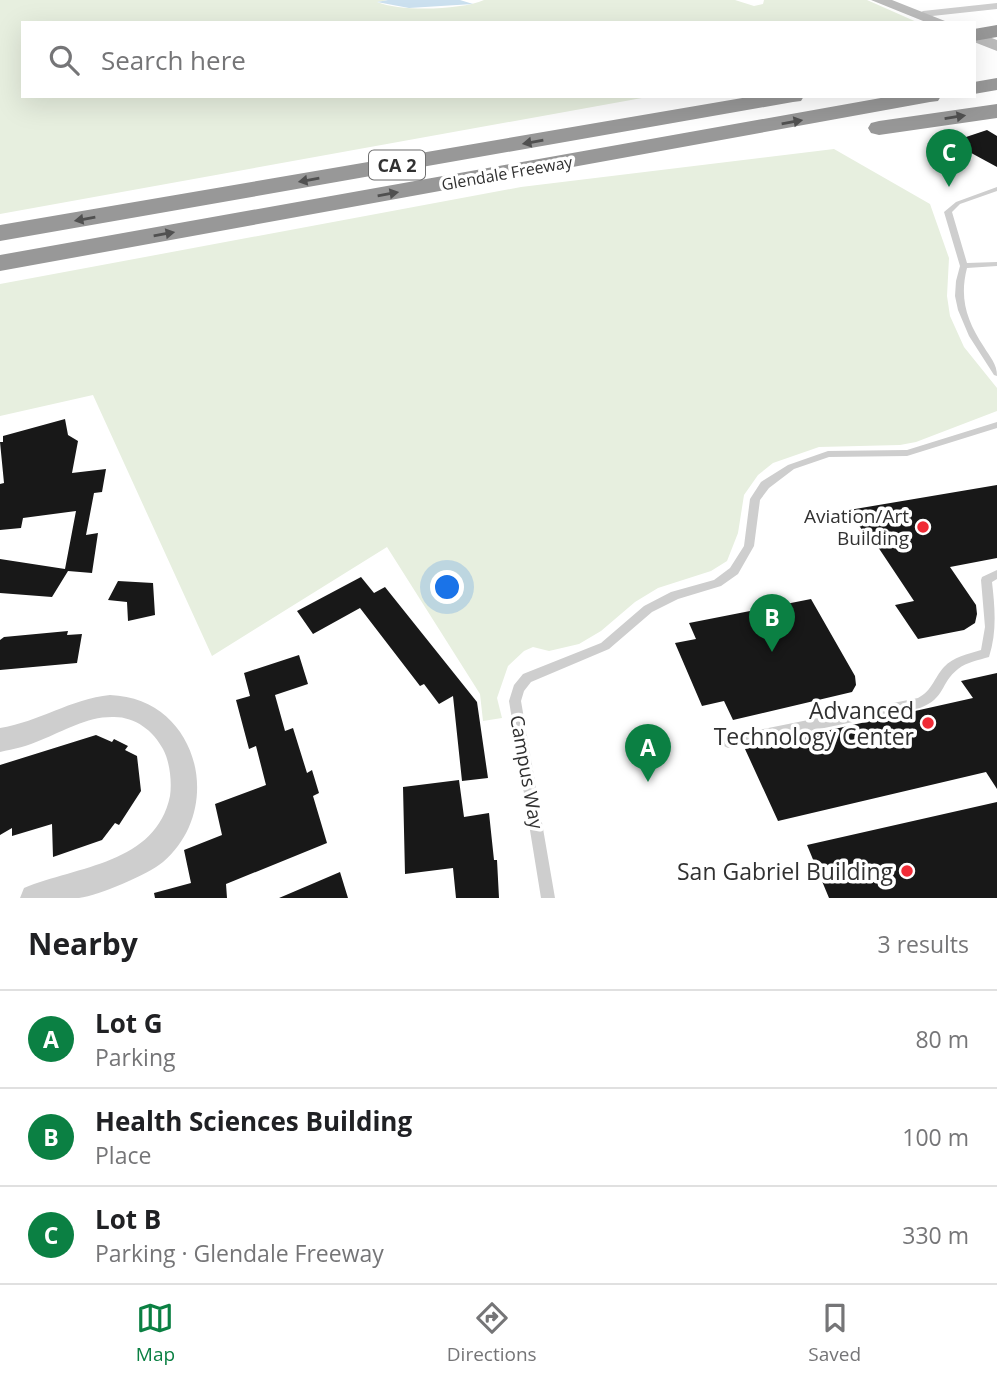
<!DOCTYPE html>
<meta charset="utf-8">
<style>
:root{--surface:#fff;--page:#f2f2f2;--text:#202124;--muted:#757577;--line:#e0e0e0;--accent:#0b8043}
body{margin:0;font-family:"Open Sans",sans-serif;background:var(--page);color:var(--text)}
.you{position:absolute;left:448px;top:588px;width:24px;height:24px;margin:-18px;border:5px solid #fff;border-radius:50%;background:#1a73e8;box-shadow:0 0 0 10px #1a73e833}
.badge{display:grid;place-items:center;width:46px;height:46px;border-radius:50%;background:var(--accent);color:#fff;font-size:23px;font-weight:700}
.pin{position:absolute;translate:-50% -58px;filter:drop-shadow(0 2px 4px #0008)}
.pin::after{content:'';position:absolute;top:37px;width:24px;height:21px;background:inherit;clip-path:polygon(0 0,100% 0,50% 100%)}
.list{margin:0;padding:0;list-style:none}
h2{display:flex;justify-content:space-between;align-items:center;height:91px;margin:0;padding:0 28px;font-size:30px}
h2 small{font-size:23px;font-weight:400;color:var(--muted)}
.list li{display:grid;grid-template-columns:46px 1fr auto;gap:21px;align-items:center;box-sizing:border-box;height:98px;padding:0 28px;border-top:2px solid var(--line)}
.list b{display:block;font-size:26px;white-space:nowrap}
.list p{margin:0;font-size:23px;white-space:nowrap;color:var(--muted)}
.list em{font-size:23px;font-style:normal;color:var(--muted)}
.icon{flex:none;width:38px;height:38px;fill:none;stroke:currentColor;stroke-width:2;stroke-linecap:round;stroke-linejoin:round}
.map{position:relative;flex:none;width:997px;height:898px;overflow:hidden}
.search{position:absolute;background:var(--surface);box-shadow:0 7px 28px #0002;left:21px;right:21px;top:21px;height:77px;display:flex;align-items:center;gap:18px;box-sizing:border-box;padding:0 24px;border-radius:0px;color:var(--muted);font-size:26px}
.sheet{height:385px;background:var(--surface)}
nav{display:flex;justify-content:space-around;align-items:center;box-sizing:border-box;height:98px;border-top:2px solid var(--line);background:var(--surface);font-size:19px;color:var(--muted)}
nav a{display:grid;justify-items:center;gap:4px}
nav .on{color:var(--accent)}
.map>svg:first-child{display:block}
.green{fill:#e7efdf}
.water{fill:#cbe0ef}
.building{fill:#181818}
.lines{fill:none;stroke-linecap:round;stroke-linejoin:round}
.lane{fill:#cecece;fill-rule:evenodd}
.street{fill:#cecece;fill-rule:evenodd}
.secondary{fill:#bbb;fill-rule:evenodd}
.highway{fill:#989898;fill-rule:evenodd}
.oneway{fill:#505050}
.poi-dot{fill:#f02b36;stroke:#fff;stroke-width:2.5}
.labels{text-anchor:middle;dominant-baseline:central;stroke-width:7;stroke-linejoin:round;paint-order:stroke}
.far-street-label{font-size:16px;fill:#313131;stroke:#fff}
.shield{fill:#fff;stroke:#6f6f6f;stroke-width:2}
.shield-label{font-size:18px;font-weight:bold;fill:#313131}
.poi-label{font-size:19px;fill:#313131;stroke:#fff;text-anchor:end}
.street-label{font-size:19px;fill:#313131;stroke:#fff}
.near-poi-label{font-size:23px;fill:#313131;stroke:#fff;text-anchor:end}
</style>
<div class="map">
<svg width="997" height="898" viewBox="0 0 997 898">
<rect width="100%" height="100%" fill="#fff"/>
<path class="green" d="M0,0h388l-11,2c24,10 84,8 107,-2h251l19,6 9,-2 1,-4h103l52,23h-896v73h630l-653,118z
M834,149l96,55 19,54 -2,38 3,20 14,31 33,41v23l-81,31 -16,3 -81,2 -46,16 -15,12 -14,20 -6,38 -11,28 -16,10 -53,17 -23,14 -34,29 -22,13 -30,7 -16,-4 -9,4 -16,15 -11,32 5,20 -19,3 -3,-27 -93,-147 -175,109 -119,-261 -93,21v-132l521,-97z"/>
<path class="water" d="M388,0h72l13,4 -64,4 -32,-6z"/>
<path class="building" d="M987,130l10,6v31l-46,-25z
M65,419l3,16 10,6 -6,32 34,-4 -4,23 -8,1 -8,42 12,-2 -6,40 -24,-2 -16,26 -52,-4v-34l65,10 11,-58 -53,7 -2,10 -21,2v-46l4,-1 -4,-41h3v-6z
M997,485v73l-47,9 26,38 1,9 -2,9 -11,7 -46,9 -23,-34 19,-4 -46,-69 -4,1 -15,-23z
M361,577l13,16 11,-6 92,115 11,76 -26,3 -9,-85 -14,8 -15,-20 -4,2 -60,-78 -47,26 -16,-23z
M118,581l35,2 2,32 -27,6 -1,-19 -19,-2z
M811,599l44,77 1,9 -4,7 -119,28 -9,-19 -22,5 -27,-63 21,-4 -7,-16z
M68,631l-1,4 15,-1 -5,29 -77,7v-30l4,-3z
M299,655l9,29 -33,11 10,36 8,-3 14,45 5,-3 7,23 -6,3 14,47 -101,41 1,14h-72l-1,-5 37,-10 -7,-33 38,-15 -7,-31 51,-19 -10,-39 -7,3 -13,-49 14,-4 -6,-23z
M997,673v116l-11,-17 -208,49 -33,-72 228,-51 -12,-17z
M96,735l16,7 2,-3 14,7 -3,4 12,6 4,35 -22,34 -4,-2 -13,17 -49,17 -1,-33 -40,12v-8l-12,7v-70z
M459,780l5,37 25,-4 5,47h3l2,38h-43l-3,-30 -48,6 -2,-87z
M997,802v96h-168l-22,-53z
M340,872l8,26h-69z"/>
<g class="lines">
<path class="lane" d="M997,187v4l-37,13 -8,8 15,51 30,-1v4l-30,2c-8,31 0,53 17,79 6,10 13,17 13,29l-3,-1 -25,-39 -11,-26 -3,-14 1,-15 4,-15 -16,-54 12,-10z
M997,422v6l-90,28 -78,1 -35,12 -25,19 -9,12 -6,46 -16,28 -17,12 -43,13 -26,13 -43,37 -78,33 -7,9 -3,10 34,197h-14l-32,-197 5,-16 9,-11 78,-31 43,-37 27,-14 43,-12 16,-12 14,-22 6,-47 11,-17 27,-17 40,-14 79,-1z
M997,570v9l-5,3c3,26 5,50 -3,75 -10,3 -22,5 -31,12 -18,14 -12,29 -38,39l-192,40 -4,-2 -2,-4 2,-4 4,-2 190,-38c14,-7 16,-20 26,-31 9,-10 24,-13 37,-17l4,-23 -4,-47 1,-3z"/>
<path class="street" d="M997,3v6l-74,8 -5,-3 5,-3z
M110,695c88,3 116,113 53,167 -16,13 -63,33 -84,36 -19,0 -40,0 -59,0l4,-10c53,-22 132,-24 146,-92 2,-14 0,-34 -7,-47 -10,-19 -29,-33 -51,-32 -26,0 -48,14 -71,23 -13,6 -27,9 -41,12v-24c38,-6 71,-29 110,-33z"/>
<path class="secondary" d="M871,0h21l58,23h-22z
M974,31l23,9v11l-23,-9z"/>
<path class="highway" d="M997,25v12l-23,4v-12z
M997,78v12l-23,4v-12z
M754,96h50l-3,5 -8,1 -793,139v-16z
M892,96h49l-3,5 -8,1 -930,169v-16z
M997,104v14l-118,17 -8,-2 -3,-5 3,-5 8,-2z"/>
</g>
<defs><path id="oneway-solid" d="M-6-.8H1V-3.2L6.5 0L1 3.2V.8H-6Z" transform="scale(1.75)"/></defs>
<g class="oneway">
<use href="#oneway-solid" transform="translate(955 117) rotate(-9)"/>
<use href="#oneway-solid" transform="translate(792 122) rotate(-10)"/>
<use href="#oneway-solid" transform="translate(533 142) rotate(170)"/>
<use href="#oneway-solid" transform="translate(309 180) rotate(170)"/>
<use href="#oneway-solid" transform="translate(388 194) rotate(-10)"/>
<use href="#oneway-solid" transform="translate(85 219) rotate(170)"/>
<use href="#oneway-solid" transform="translate(164 234) rotate(-10)"/>
</g>
<g class="poi-dot">
<circle cx="923" cy="527" r="7"/>
<circle cx="928" cy="723" r="7"/>
<circle cx="907" cy="871" r="7"/>
</g>
<g class="labels">
<g class="far-street-label">
<text transform="translate(507 173) rotate(-10)">Glendale Freeway</text>
</g>
<rect class="shield" x="369" y="150.5" width="56" height="29" rx="5"/>
<g class="shield-label">
<text x="397" y="165">CA 2</text>
</g>
<g class="poi-label">
<text x="909" y="516">Aviation/Art<tspan x="909" dy="22">Building</tspan></text>
</g>
<g class="street-label">
<text transform="translate(527 772) rotate(80)">Campus Way</text>
</g>
<g class="near-poi-label">
<text x="914" y="710">Advanced<tspan x="914" dy="26">Technology Center</tspan></text>
<text x="893" y="871">San Gabriel Building</text>
</g>
</g>
</svg>
<div class="you"></div>
<div class="pin badge" style="left:648px;top:782px">A</div>
<div class="pin badge" style="left:772px;top:652px">B</div>
<div class="pin badge" style="left:949px;top:187px">C</div>
<div class="search"><svg class="icon" aria-label="search" viewBox="0 0 24 24"><circle cx="10" cy="10" r="6"/><path d="M15 15l6 6"/></svg>Search here</div>
</div>
<section class="sheet">
<h2>Nearby<small>3 results</small></h2>
<ul class="list">
<li><span class="badge">A</span><div><b>Lot G</b><p>Parking</p></div><em>80 m</em></li>
<li><span class="badge">B</span><div><b>Health Sciences Building</b><p>Place</p></div><em>100 m</em></li>
<li><span class="badge">C</span><div><b>Lot B</b><p>Parking · Glendale Freeway</p></div><em>330 m</em></li>
</ul>
</section>
<nav>
<a class="on"><svg class="icon" aria-label="map" viewBox="0 0 24 24"><path d="M3 6l6-2 6 2 6-2v14l-6 2-6-2-6 2zM9 4v14M15 6v14"/></svg>Map</a>
<a><svg class="icon" aria-label="directions" viewBox="0 0 24 24"><path d="M12 3l9 9-9 9-9-9zM9 14v-3h6M13 9l2 2-2 2"/></svg>Directions</a>
<a><svg class="icon" aria-label="saved" viewBox="0 0 24 24"><path d="M7 4h10v16l-5-4-5 4z"/></svg>Saved</a>
</nav>
